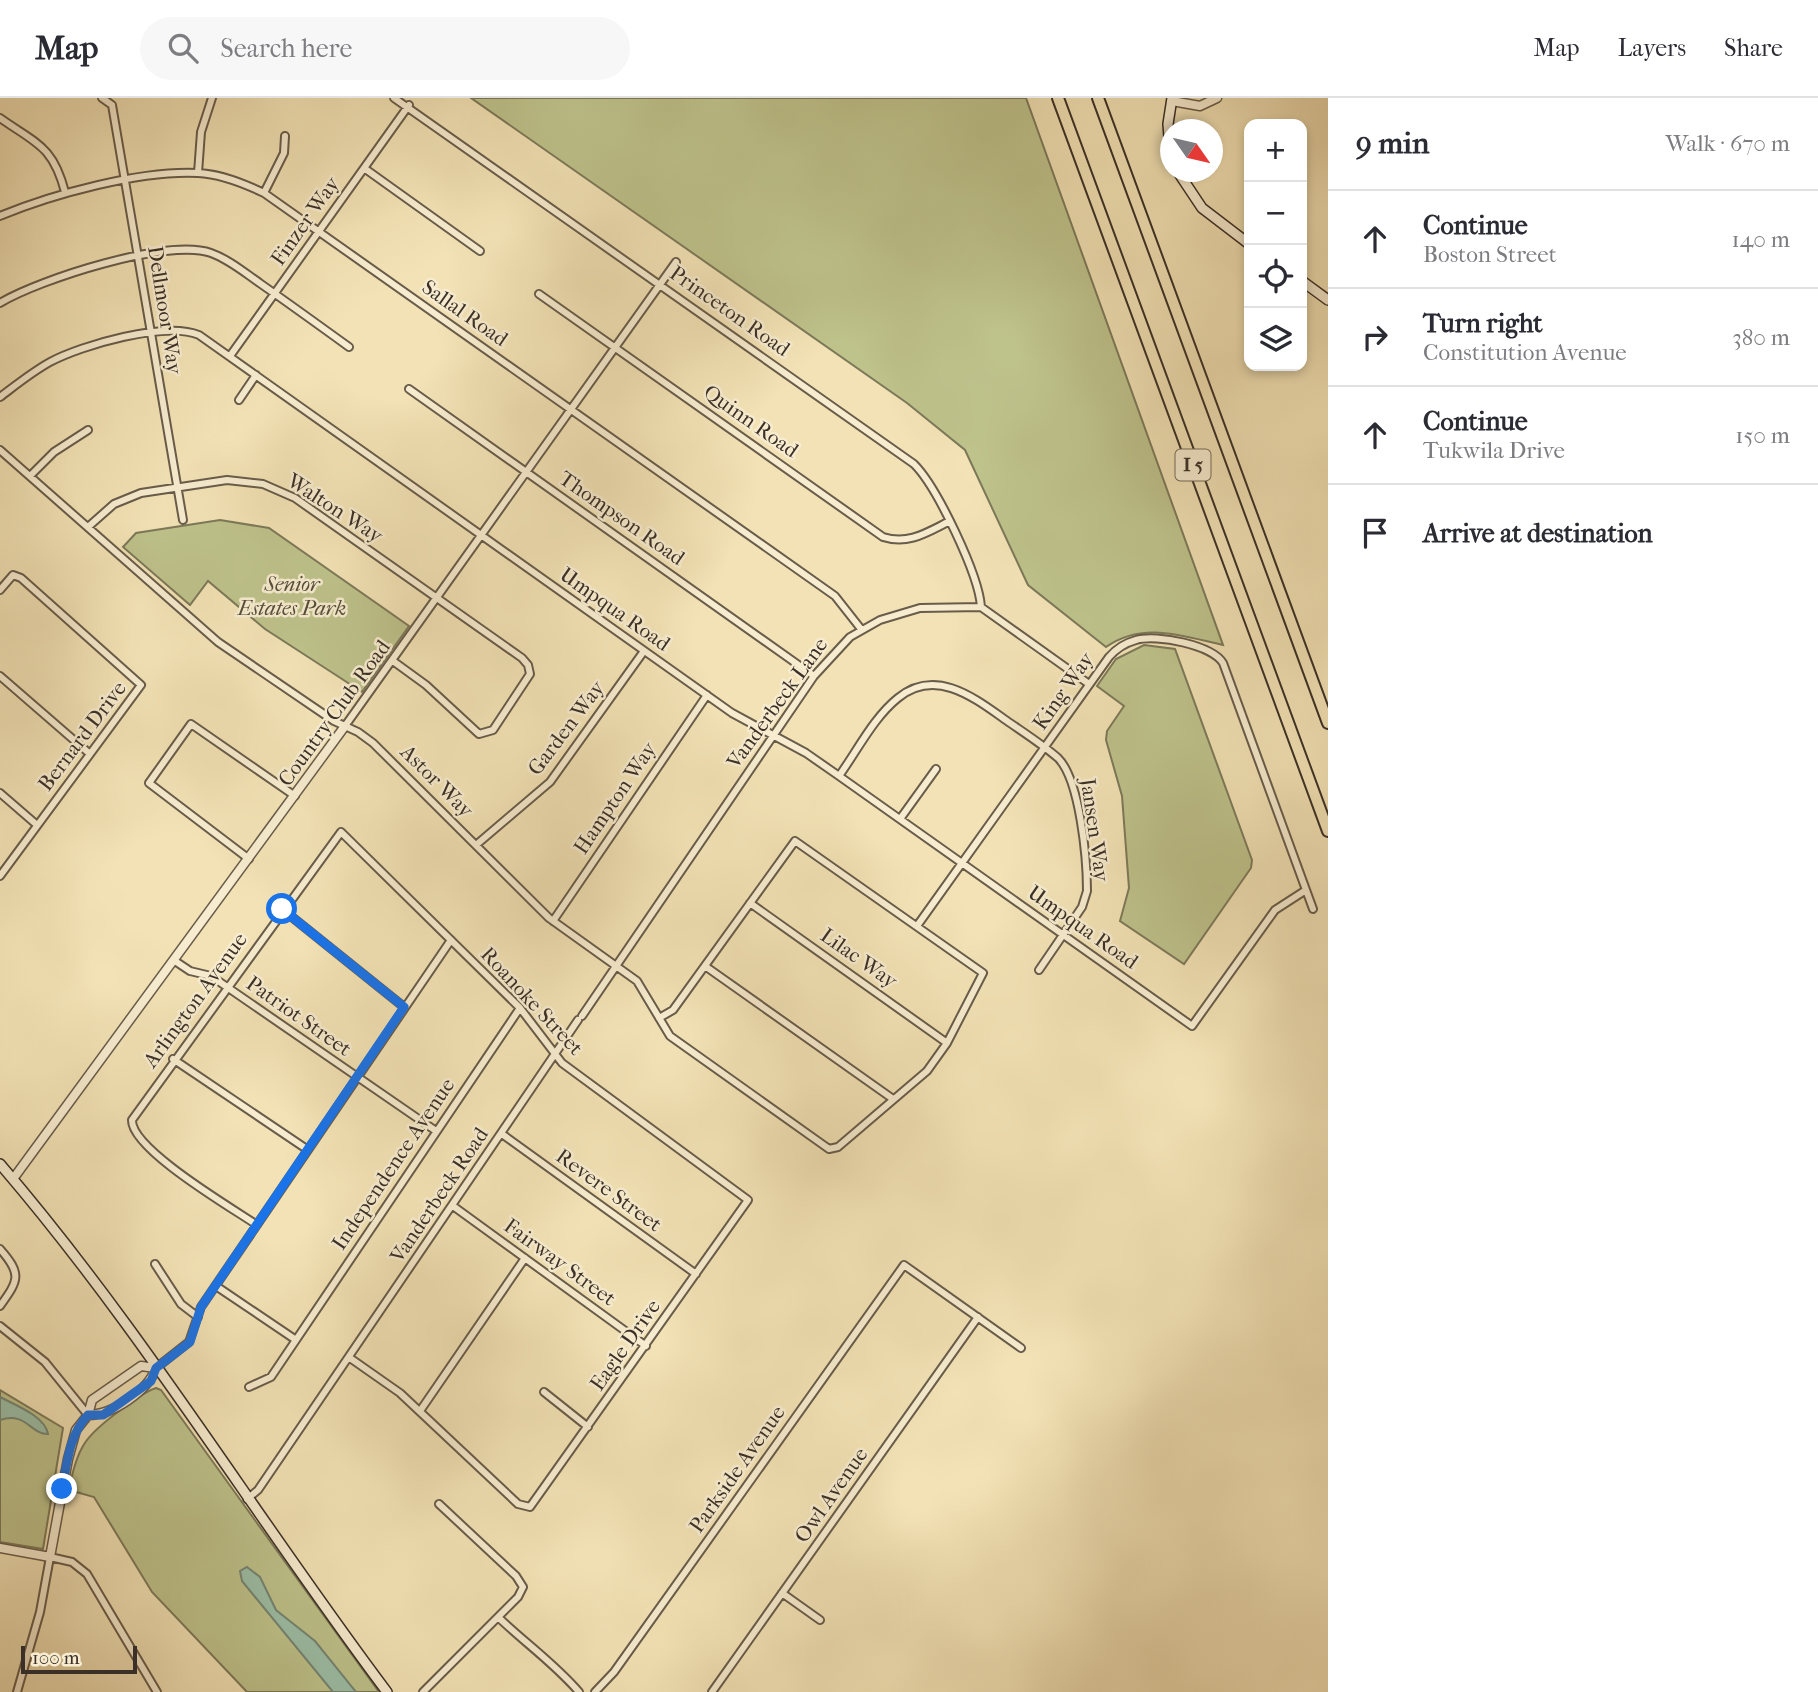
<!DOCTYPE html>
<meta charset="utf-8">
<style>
:root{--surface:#fff;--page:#f7f7f7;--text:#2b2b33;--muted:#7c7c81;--line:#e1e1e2}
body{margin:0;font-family:"IM FELL French Canon",serif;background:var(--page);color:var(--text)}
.controls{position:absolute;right:21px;top:21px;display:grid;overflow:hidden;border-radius:14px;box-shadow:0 4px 10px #0003}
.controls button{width:63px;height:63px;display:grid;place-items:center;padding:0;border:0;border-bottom:2px solid var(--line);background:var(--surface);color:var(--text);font:35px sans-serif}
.compass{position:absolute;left:1160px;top:21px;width:63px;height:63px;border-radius:50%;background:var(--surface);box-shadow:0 4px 10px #0003;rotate:124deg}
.scale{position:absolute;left:21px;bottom:18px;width:116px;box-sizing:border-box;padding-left:7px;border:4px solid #3a3027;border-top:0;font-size:19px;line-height:24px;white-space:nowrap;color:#3a3027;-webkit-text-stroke:5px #f7eccf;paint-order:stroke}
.stop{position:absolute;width:21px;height:21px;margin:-16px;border:5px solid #1a73e8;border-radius:50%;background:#fff}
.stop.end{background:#1a73e8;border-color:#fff;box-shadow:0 2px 7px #0008}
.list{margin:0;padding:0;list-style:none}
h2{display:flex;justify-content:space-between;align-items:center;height:91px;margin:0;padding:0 28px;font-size:30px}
h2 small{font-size:23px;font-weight:400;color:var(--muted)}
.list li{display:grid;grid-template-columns:46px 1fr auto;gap:21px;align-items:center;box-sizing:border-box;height:98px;padding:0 28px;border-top:2px solid var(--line)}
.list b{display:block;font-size:26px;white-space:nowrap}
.list p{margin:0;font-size:23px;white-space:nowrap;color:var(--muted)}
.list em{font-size:23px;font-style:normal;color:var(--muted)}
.icon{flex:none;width:38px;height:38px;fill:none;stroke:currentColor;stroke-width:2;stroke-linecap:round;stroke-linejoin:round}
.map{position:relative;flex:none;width:1328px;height:1594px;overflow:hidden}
header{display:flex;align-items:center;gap:42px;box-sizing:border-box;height:98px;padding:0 35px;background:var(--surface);border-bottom:2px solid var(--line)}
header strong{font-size:33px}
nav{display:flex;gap:38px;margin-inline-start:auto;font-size:24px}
.search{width:490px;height:63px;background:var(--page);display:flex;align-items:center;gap:18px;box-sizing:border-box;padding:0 24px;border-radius:38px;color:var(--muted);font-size:26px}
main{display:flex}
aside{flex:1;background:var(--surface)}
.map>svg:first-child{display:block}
.green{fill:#bec28b;stroke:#7c7959;stroke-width:2}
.water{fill:#9cbfa7;stroke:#758674;stroke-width:2}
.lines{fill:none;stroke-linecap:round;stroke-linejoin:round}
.minor-casing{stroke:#685c4a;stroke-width:10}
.tertiary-casing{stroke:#685c4a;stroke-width:11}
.secondary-casing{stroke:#3a3027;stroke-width:12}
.motorway-casing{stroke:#3a3027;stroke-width:14}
.minor{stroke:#f7eccf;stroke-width:6}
.tertiary{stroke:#f7eccf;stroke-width:8}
.secondary{stroke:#f7eccf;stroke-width:9}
.motorway{stroke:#f2e2b5;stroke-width:10}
.route{stroke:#1a73e8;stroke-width:9}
.labels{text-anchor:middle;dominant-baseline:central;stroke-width:5;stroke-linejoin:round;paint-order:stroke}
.shield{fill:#f7eccf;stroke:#736859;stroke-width:2}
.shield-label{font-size:19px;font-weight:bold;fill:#3a3027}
.street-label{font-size:21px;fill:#3a3027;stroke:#f7eccf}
.park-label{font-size:21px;font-style:italic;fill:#544d3b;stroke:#f7eccf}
</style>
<header>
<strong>Map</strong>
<div class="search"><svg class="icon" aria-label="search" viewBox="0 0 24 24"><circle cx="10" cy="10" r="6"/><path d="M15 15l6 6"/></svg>Search here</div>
<nav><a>Map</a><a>Layers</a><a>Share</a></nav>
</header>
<main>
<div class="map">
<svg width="1328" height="1594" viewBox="0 0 1328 1594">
<rect width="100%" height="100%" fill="#f2e2b5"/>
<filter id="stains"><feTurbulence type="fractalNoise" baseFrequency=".00286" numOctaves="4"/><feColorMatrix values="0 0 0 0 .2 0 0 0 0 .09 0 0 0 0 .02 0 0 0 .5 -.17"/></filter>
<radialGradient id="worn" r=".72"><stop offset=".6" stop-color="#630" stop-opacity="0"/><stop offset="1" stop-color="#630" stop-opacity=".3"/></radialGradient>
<path class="green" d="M471,0h555l197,547c-41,-9 -80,-24 -117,2l-78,-62 -63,-135 -58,-47z
M220,422l49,8 140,98 -47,66 -97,-63 -57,-48 -18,24 -67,-58 13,-14z
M1144,547l31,4 77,211 -1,8 -67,96 -64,-43 9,-33 -7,-92 -16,-56 1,-9 17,-25 -27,-20 19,-27z
M156,1290l5,2 218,302h-132l-95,-100 -58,-95 -25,-7c8,-44 17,-55 53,-81 11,-7 21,-17 34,-21z
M0,1292l63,38 -20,121 -43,-7z"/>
<path class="water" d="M0,1299c15,8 45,19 48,37 -17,1 -22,-23 -48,-14z
M247,1469l13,10 16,33 39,31 41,51h-23l-91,-111 -2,-10z"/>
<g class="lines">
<g class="minor-casing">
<path id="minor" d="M102,0l10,7
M394,0l520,366c23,23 65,111 67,143
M112,7l71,415
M0,20c37,26 53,28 65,74
M364,70l116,83
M198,75l3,-41 11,-34
M264,95l20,-40 1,-17
M0,118c53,-22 141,-46 198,-43 23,1 45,10 66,20l571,403 26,33
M539,196l344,243c25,8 43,-4 65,-15
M0,205c40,-24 168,-65 211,-50 19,7 34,20 50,31 30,21 59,42 88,63
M230,258l179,-251
M409,291l405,287
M0,299c16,-12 32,-25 50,-35 32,-17 115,-41 149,-27l533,378 74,40 33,23 353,250 83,-116 31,-20
M239,302l17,-25
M0,352l218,192 116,79 24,11 15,11 176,175 88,63 33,55 159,113 9,-2 89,-76 20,-28 36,-70 -188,-132 -122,169 -14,8
M30,378l24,-24 34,-22
M88,429l26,-23 27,-11 86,-13 36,4 32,14 227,160 6,7 2,9 -37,56 -14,4 -53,-49 -33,-24
M0,492l13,-15 8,3 120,107 -141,191
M0,578l90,78
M345,628l331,-464
M839,678c18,-25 35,-59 59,-78 39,-32 79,2 112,25 16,11 33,22 48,35 22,22 29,101 29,133l-5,16 -43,63
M0,695l37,32
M900,721l36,-50
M476,747l74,-63 94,-131
M249,761l-100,-76 42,-59 104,72
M750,805l197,140
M282,811l122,98
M553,823l154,-226
M917,828l192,-269c7,-8 16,-14 27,-17 21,-6 76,5 87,23l90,246
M175,863l15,10 21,5 225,155
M705,868l188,133
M582,918l232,-340 36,-39 30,-17 40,-12 61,-1 108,77
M173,961l135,91
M502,1036l194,140
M453,1108l193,140
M257,1127c-25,-17 -126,-76 -125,-105l209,-288 179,176 42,55 186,137 -218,307 -12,-3 -118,-111 -50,-35
M0,1151c22,25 19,31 0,57
M155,1166l26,40 17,13
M216,1188l80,54
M0,1228l45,36 43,53
M156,1270l33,-26 12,-35 250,-367
M249,1289l22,-10 249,-369
M544,1294l44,35
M420,1313l105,-153
M247,1401l11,-9 320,-470
M782,1495l38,27
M498,1519c27,26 56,46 81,75
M17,1594l23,-80 10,-55 22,5 15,12 70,118
M423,1594l95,-95 5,-10 -7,-11 -77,-72
M595,1594l19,-20 290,-407 117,83
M712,1594l266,-375"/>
</g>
<g class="tertiary-casing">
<path id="tertiary" d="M1172,3l28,5 17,-8
M13,1081l332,-453
M0,1450l50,9 18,-98 8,-29 12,-15 4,-15 49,-34 15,2c-8,23 -44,47 -68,47"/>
</g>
<g class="secondary-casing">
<path id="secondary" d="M1170,52l-2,-26 4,-26
M1178,74l24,36 47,36
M1302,183l26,19
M0,1066c142,165 256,354 387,528"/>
</g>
<g class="motorway-casing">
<path id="motorway" d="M1058,0l270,733
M1098,0l230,625"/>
</g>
<use href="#minor" class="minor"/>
<use href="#tertiary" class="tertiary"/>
<use href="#secondary" class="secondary"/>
<use href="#motorway" class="motorway"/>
</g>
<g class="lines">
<path class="route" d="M62,1391c5,-26 7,-54 26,-74h15l48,-34 5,-13 34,-26 11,-35 203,-300 -122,-98"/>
</g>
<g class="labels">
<rect class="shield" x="1175.5" y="351.5" width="35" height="31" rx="5"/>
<g class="shield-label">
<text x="1193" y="367">I 5</text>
</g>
<g class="street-label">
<text transform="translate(305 123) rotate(-55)">Finzer Way</text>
<text transform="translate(165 212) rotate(81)">Dellmoor Way</text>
<text transform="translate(730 213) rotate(35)">Princeton Road</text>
<text transform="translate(465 215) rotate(35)">Sallal Road</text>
<text transform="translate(751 323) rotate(35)">Quinn Road</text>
<text transform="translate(335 410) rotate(33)">Walton Way</text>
<text transform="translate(622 420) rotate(35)">Thompson Road</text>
<text transform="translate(615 511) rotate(35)">Umpqua Road</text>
<text transform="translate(1063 593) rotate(-55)">King Way</text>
<text transform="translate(777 605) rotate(-54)">Vanderbeck Lane</text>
<text transform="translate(334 615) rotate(-54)">Country Club Road</text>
<text transform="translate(566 630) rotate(-53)">Garden Way</text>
<text transform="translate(82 638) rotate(-53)">Bernard Drive</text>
<text transform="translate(437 683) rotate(45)">Astor Way</text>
<text transform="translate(615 700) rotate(-56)">Hampton Way</text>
<text transform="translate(1095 732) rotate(82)">Jansen Way</text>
<text transform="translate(1083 829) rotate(35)">Umpqua Road</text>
<text transform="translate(859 860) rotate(35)">Lilac Way</text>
<text transform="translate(195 902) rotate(-54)">Arlington Avenue</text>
<text transform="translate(532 903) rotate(47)">Roanoke Street</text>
<text transform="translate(299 918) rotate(35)">Patriot Street</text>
<text transform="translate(393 1066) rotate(-56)">Independence Avenue</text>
<text transform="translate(609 1092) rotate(36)">Revere Street</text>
<text transform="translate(439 1097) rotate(-56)">Vanderbeck Road</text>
<text transform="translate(560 1164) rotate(36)">Fairway Street</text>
<text transform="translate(625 1247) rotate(-55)">Eagle Drive</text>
<text transform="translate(737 1371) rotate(-55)">Parkside Avenue</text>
<text transform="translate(831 1397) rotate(-55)">Owl Avenue</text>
</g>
<g class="park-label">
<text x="292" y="486">Senior<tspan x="292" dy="24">Estates Park</tspan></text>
</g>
</g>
<rect width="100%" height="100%" filter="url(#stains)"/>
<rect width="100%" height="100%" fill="url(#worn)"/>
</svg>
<div class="controls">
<button>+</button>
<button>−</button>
<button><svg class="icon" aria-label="locate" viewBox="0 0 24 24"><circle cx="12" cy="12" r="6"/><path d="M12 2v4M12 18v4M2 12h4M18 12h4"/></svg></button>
<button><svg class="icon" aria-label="layers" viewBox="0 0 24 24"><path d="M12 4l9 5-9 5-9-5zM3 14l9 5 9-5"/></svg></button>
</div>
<svg class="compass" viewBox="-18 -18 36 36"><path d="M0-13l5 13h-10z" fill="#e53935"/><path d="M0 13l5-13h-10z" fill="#7c7c81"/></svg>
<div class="scale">100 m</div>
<div class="stop" style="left:282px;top:811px"></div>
<div class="stop end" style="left:62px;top:1391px"></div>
</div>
<aside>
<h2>9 min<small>Walk · 670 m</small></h2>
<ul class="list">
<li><svg class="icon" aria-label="ahead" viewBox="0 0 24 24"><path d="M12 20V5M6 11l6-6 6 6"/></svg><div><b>Continue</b><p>Boston Street</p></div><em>140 m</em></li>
<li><svg class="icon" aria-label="right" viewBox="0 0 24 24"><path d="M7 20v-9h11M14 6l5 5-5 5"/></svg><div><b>Turn right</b><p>Constitution Avenue</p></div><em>380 m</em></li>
<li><svg class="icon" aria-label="ahead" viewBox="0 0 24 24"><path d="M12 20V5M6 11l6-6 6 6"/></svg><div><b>Continue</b><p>Tukwila Drive</p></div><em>150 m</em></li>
<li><svg class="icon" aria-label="arrive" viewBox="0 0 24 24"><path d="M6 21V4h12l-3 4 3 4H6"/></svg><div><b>Arrive at destination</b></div></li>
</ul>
</aside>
</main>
